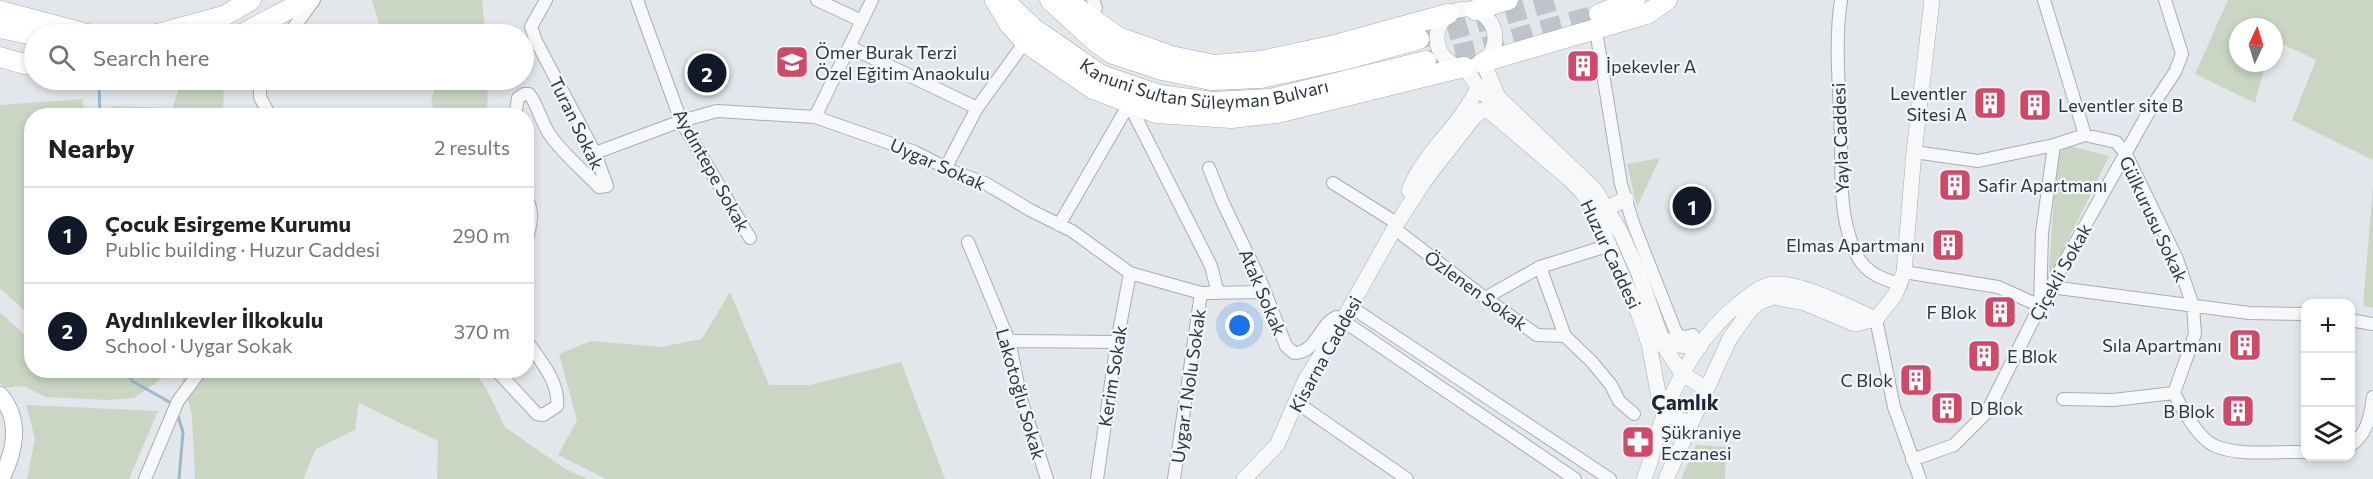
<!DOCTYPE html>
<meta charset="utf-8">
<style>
:root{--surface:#fff;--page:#f6f6f6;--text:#222;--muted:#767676;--line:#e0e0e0;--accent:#111827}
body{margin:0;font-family:Commissioner,sans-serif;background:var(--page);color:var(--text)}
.controls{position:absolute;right:18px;bottom:18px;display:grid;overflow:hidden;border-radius:12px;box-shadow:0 3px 9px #0003}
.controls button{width:54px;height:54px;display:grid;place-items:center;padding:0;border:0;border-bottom:2px solid var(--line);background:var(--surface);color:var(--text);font:30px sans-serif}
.compass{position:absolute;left:2229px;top:18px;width:54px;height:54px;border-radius:50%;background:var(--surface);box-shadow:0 3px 9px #0003;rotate:4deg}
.you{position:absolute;left:1240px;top:326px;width:21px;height:21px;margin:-15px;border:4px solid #fff;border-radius:50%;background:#1a73e8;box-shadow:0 0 0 9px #1a73e833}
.badge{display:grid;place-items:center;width:39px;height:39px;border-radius:50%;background:var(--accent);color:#fff;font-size:20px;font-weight:700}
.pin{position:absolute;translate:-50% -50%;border:3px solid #fff;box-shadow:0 2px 6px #0006}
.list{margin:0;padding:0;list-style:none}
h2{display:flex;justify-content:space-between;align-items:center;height:78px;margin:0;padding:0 24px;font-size:26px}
h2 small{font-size:20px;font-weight:400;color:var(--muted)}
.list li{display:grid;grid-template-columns:39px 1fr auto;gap:18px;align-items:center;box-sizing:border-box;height:96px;padding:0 24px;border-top:2px solid var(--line)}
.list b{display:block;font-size:22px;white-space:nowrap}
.list p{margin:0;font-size:20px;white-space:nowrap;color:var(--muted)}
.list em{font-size:20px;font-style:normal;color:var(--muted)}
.icon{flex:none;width:33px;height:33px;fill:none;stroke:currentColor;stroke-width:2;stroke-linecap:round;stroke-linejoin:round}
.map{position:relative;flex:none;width:2373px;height:479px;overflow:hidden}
.search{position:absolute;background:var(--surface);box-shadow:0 3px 9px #0003;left:24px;top:24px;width:510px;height:66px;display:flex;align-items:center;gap:15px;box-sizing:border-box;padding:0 21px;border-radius:33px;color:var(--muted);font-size:22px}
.panel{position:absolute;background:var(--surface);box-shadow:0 3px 9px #0003;left:24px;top:108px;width:510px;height:270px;border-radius:24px}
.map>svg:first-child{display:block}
.green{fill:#cad5c4}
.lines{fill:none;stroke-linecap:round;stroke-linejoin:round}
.stream{stroke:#9eb8cb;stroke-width:3}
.primary-tunnel{stroke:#bec4ca;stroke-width:20;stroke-dasharray:20 10;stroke-linecap:butt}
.minor-casing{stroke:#a8aeb6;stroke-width:14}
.tertiary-casing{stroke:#a8aeb6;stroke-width:16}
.secondary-casing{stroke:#a8aeb6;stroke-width:18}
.primary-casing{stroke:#a2acb7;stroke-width:21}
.minor{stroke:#f6f8f9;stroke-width:12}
.tertiary{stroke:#f6f8f9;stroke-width:15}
.secondary{stroke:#fff;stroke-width:16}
.primary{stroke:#fff;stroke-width:20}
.labels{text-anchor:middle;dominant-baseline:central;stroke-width:4.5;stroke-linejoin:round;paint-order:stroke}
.poi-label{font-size:18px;fill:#2b3644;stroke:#f3f6f8;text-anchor:start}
.street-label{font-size:18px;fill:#2b3644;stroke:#f3f6f8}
.quarter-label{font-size:21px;font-weight:bold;fill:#1d2735;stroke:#f3f6f8}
</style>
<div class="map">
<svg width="2373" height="479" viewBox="0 0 2373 479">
<rect width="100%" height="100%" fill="#e3e7eb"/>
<path class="green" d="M372,0h110l3,34h-103z
M2228,0h145v160l-81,-40 24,-60 -42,-20v-13h-36v36h28l-11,40 -60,-29z
M181,80h43l-1,35h-112l1,-9 61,2z
M437,80h51l-1,35h-51l-5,-14z
M83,99l1,16 -52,1 -1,201 -31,-29v-183z
M2069,146l40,10 -61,126 9,-128z
M1660,158l-23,49 -10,-43z
M2373,186v122l-10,-2z
M730,292l39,93h41l91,-23 44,117h-339l-48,-24 19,-35 -18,-66 32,-13 70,6 41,-8z
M0,312l31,29 1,29h131l1,7 -30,21 -27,2 -61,-3 -23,-11 -19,2 -4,-5z
M180,371h294l13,19 18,37 60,42 23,10h-151l1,-38 -79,-38 -4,27 -39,19 -13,30h-108l-3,-63z
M26,405l132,6 -29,68h-102l8,-40z
M1696,445l30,2 -1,32h-44z"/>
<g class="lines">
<path class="stream" d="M99,85l1,31
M127,370l5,11 41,23
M177,413l6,19 -4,47"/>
<path class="primary-tunnel" d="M1419,39l139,-39
M1426,61l49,-11 124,-36"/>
<g class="minor-casing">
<path id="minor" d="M637,0l44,121 69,117
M817,0l45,21
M1093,0l3,8
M1841,0c-7,46 -1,92 0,138 1,41 -3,83 18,121 10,16 25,20 42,26
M289,34l25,-34
M1597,37l24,147 12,39 42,107 4,6 7,1 7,-2
M850,47l127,61
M260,80v17l10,19
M1129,104l82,162 7,27
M515,116l3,-18 6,-4h5c7,7 13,30 21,41 14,20 33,35 49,52l8,-1 -12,-33 -59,-112 -5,-14 15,-27
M815,117l57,-117
M2085,135l31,7 10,12 51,105 16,47 2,28 -21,59
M1914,152l64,9 76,-16 31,-10 -41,-135
M595,153l86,-32 36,-10 98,6 100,35 39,20 31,11 45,27 42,21 58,42 71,20 63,-1
M946,167l31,-59 48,-66
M1209,168l14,35 38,79 25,64 8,7c23,-1 24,-27 42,-36l3,1 236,161
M1333,183l65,41
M526,199c8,10 5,29 0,40
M1059,225l70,-121
M1395,229l90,69 52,37 28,1 27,26 19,23 8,16 15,13
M968,242l41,99 12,58 26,80
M1540,267l25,69
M1904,272l94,15 42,19 2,-73 12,-88
M2051,287l198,26 57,1
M1485,298l55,-31 70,-22
M1351,307l259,172
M1876,319l18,88 26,72
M2350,320l23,4
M1009,341l108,1
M496,370l41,44 6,1 14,-9c3,-24 -18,-47 -31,-66
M2174,393c7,15 24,44 39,52 25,12 65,6 93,7
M2063,399l50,1 61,-7
M1296,402l111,77
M2350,446c18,-13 20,-29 23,-49
M1912,460l42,-15 33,-33 53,-106 111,-198 24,-36 7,-18 -17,-54
M145,479l33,-78 23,-31
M1097,479l20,-137 13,-69
M1174,479l27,-186"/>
</g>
<g class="tertiary-casing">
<path id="tertiary" d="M1437 38a29 29 0 1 1 58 0a29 29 0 1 1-58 0Z
M1483,62l15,35 97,93 26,43 18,41 25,72 18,28 25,15
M1464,67l14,20 27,28
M1562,172l20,20 12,18 45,105 10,29 11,59 12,14 19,6
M1409,191c15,-40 52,-65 69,-104
M1607,208l19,-9
M1876,319l19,-24 9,-23 10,-120 18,-152
M1660,338l19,7 21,2
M1244,479l33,-34 29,-66 37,-59 55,-98 27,-42 50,-64 7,-6 7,1 80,68
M1644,479c6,-14 9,-29 13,-44 16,-50 41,-100 84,-133 9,-7 21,-17 32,-18 30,-2 75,23 103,35
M1666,479l64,-141 21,-29 9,-7 14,-5 31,6 50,21 21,-5"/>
</g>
<g class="secondary-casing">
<path id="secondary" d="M0,395c22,26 15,56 1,84"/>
</g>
<g class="primary-casing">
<g id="primary">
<path d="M995,0l15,25 15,17 68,47 63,24 75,5 46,-5 187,-46"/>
<path id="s1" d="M1004,0l29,28 68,47 58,20 54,7 57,-3 156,-38"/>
<path d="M1050,0l46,42 17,12 49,16 49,10 50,-2 82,-18 76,-21"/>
<path d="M1066,0l52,37 53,19 43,9 47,-4 74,-16 113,-31"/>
<path d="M1475,10l33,-10"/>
<path d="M0,11l87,23"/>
<path d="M1599,14l36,-14"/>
<path d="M0,28l34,7"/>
<path d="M158,34l66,-18 27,-16"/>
<path d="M242,34l64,-34"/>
<path d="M0,57l24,7h10"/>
<path d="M1483,62l164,-48 20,-14"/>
</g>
</g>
<use href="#minor" class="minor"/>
<use href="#tertiary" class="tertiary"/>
<use href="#secondary" class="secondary"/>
<use href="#primary" class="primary"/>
</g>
<defs>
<g id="school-square" transform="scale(1.725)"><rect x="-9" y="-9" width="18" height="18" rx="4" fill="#cf4969" stroke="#f3f6f8"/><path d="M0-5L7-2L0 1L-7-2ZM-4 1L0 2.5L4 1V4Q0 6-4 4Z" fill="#fff"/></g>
<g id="building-square" transform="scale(1.725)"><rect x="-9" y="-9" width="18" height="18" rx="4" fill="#cf4969" stroke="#f3f6f8"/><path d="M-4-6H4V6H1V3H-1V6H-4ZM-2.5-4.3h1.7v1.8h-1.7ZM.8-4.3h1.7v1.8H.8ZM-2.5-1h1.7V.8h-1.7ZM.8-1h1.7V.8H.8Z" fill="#fff"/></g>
<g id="pharmacy-square" transform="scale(1.725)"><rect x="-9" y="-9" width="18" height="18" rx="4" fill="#cf4969" stroke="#f3f6f8"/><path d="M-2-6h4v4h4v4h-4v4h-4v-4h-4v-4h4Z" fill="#fff"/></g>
</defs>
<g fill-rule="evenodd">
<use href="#school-square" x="792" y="62"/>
<use href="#building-square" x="1583" y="66"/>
<use href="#building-square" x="1990" y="103"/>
<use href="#building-square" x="2035" y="105"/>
<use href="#building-square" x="1955" y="185"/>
<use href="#building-square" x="1948" y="245"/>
<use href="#building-square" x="2000" y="312"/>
<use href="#building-square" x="2245" y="345"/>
<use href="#building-square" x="1984" y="356"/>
<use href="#building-square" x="1916" y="380"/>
<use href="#building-square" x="1947" y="408"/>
<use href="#building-square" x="2238" y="411"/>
<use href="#pharmacy-square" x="1638" y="442"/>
</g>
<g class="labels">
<g class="poi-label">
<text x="815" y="52">Ömer Burak Terzi<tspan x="815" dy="21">Özel Eğitim Anaokulu</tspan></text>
<text x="1606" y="66">İpekevler A</text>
<text x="1967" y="93" text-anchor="end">Leventler<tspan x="1967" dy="21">Sitesi A</tspan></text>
<text x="2058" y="105">Leventler site B</text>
<text x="1978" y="185">Safir Apartmanı</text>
<text x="1925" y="245" text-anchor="end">Elmas Apartmanı</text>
<text x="1977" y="312" text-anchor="end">F Blok</text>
<text x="2222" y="345" text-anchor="end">Sıla Apartmanı</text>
<text x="2007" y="356">E Blok</text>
<text x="1893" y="380" text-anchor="end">C Blok</text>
<text x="1970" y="408">D Blok</text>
<text x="2215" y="411" text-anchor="end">B Blok</text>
<text x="1661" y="432">Şükraniye<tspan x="1661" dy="21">Eczanesi</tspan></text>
</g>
<g class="street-label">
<text stroke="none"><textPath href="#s1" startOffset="228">Kanuni Sultan Süleyman Bulvarı</textPath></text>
<text transform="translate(577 123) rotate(64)">Turan Sokak</text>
<text transform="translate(1840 138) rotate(-92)">Yayla Caddesi</text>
<text transform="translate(938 164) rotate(24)">Uygar Sokak</text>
<text transform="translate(712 170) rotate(61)">Aydıntepe Sokak</text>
<text transform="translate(2154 219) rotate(65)">Gülkurusu Sokak</text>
<text transform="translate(1611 254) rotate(65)">Huzur Caddesi</text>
<text transform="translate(2060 272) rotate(-61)">Çiçekli Sokak</text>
<text transform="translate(1476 290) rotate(36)">Özlenen Sokak</text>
<text transform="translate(1263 292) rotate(67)">Atak Sokak</text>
<text transform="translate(1325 354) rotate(-61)">Kisarna Caddesi</text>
<text transform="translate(1112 376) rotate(-81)">Kerim Sokak</text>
<text transform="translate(1188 386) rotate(-82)">Uygar 1 Nolu Sokak</text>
<text transform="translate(1021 394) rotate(74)">Lakotoğlu Sokak</text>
</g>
<g class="quarter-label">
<text x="1685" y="401">Çamlık</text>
</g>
</g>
</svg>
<div class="controls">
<button>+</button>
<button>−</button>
<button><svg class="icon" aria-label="layers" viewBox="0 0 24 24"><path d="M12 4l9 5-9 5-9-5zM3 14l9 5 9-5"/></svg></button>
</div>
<svg class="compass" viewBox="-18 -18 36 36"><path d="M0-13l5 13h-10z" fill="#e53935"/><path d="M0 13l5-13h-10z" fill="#767676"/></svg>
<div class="you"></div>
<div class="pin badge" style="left:1692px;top:206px">1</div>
<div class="pin badge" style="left:707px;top:73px">2</div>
<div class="search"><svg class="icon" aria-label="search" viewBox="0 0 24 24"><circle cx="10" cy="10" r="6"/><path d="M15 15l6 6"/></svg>Search here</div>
<section class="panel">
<h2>Nearby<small>2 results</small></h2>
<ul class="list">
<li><span class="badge">1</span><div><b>Çocuk Esirgeme Kurumu</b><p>Public building · Huzur Caddesi</p></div><em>290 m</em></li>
<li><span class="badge">2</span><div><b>Aydınlıkevler İlkokulu</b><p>School · Uygar Sokak</p></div><em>370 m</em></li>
</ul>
</section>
</div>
